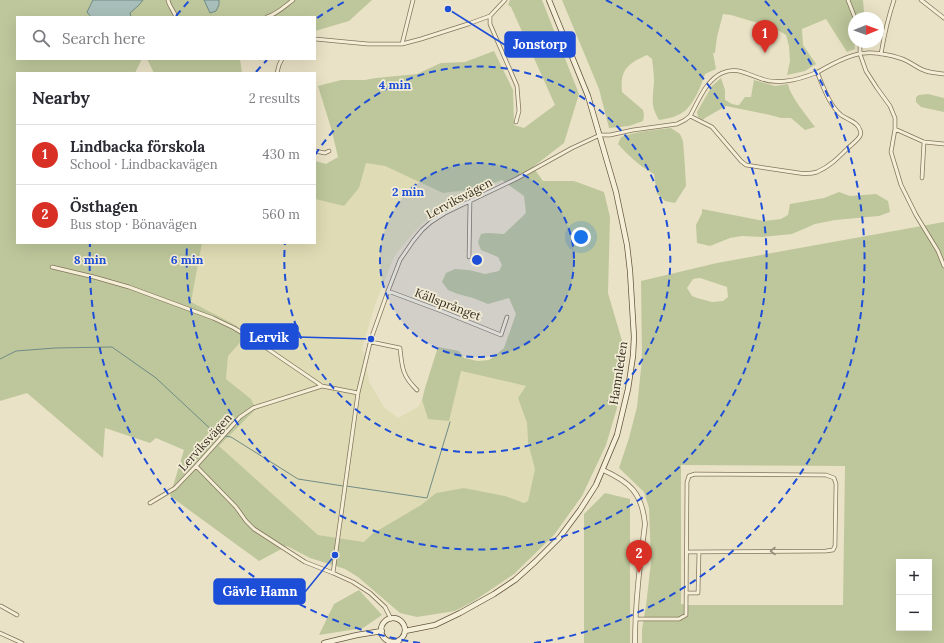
<!DOCTYPE html>
<meta charset="utf-8">
<style>
:root{--surface:#fff;--page:#f2f2f3;--text:#2b2b33;--muted:#7c7c81;--line:#e1e1e2;--accent:#d93025}
body{margin:0;font-family:Lora,serif;background:var(--page);color:var(--text)}
.controls{position:absolute;right:12px;bottom:12px;display:grid;overflow:hidden;border-radius:0px;box-shadow:0 4px 16px #0002}
.controls button{width:36px;height:36px;display:grid;place-items:center;padding:0;border:0;border-bottom:1px solid var(--line);background:var(--surface);color:var(--text);font:20px sans-serif}
.compass{position:absolute;left:848px;top:12px;width:36px;height:36px;border-radius:50%;background:var(--surface);box-shadow:0 4px 16px #0002;rotate:89deg}
.you{position:absolute;left:581px;top:237px;width:14px;height:14px;margin:-10px;border:3px solid #fff;border-radius:50%;background:#1a73e8;box-shadow:0 0 0 6px #1a73e833}
.badge{display:grid;place-items:center;width:26px;height:26px;border-radius:50%;background:var(--accent);color:#fff;font-size:13px;font-weight:700}
.pin{position:absolute;translate:-50% -33px;filter:drop-shadow(0 1px 2px #0008)}
.pin::after{content:'';position:absolute;top:21px;width:14px;height:12px;background:inherit;clip-path:polygon(0 0,100% 0,50% 100%)}
.list{margin:0;padding:0;list-style:none}
h2{display:flex;justify-content:space-between;align-items:center;height:52px;margin:0;padding:0 16px;font-size:17px}
h2 small{font-size:13px;font-weight:400;color:var(--muted)}
.list li{display:grid;grid-template-columns:26px 1fr auto;gap:12px;align-items:center;box-sizing:border-box;height:60px;padding:0 16px;border-top:1px solid var(--line)}
.list b{display:block;font-size:15px;white-space:nowrap}
.list p{margin:0;font-size:13px;white-space:nowrap;color:var(--muted)}
.list em{font-size:13px;font-style:normal;color:var(--muted)}
.icon{flex:none;width:22px;height:22px;fill:none;stroke:currentColor;stroke-width:2;stroke-linecap:round;stroke-linejoin:round}
.map{position:relative;flex:none;width:944px;height:643px;overflow:hidden}
.search{position:absolute;background:var(--surface);box-shadow:0 4px 16px #0002;left:16px;top:16px;width:300px;height:44px;display:flex;align-items:center;gap:10px;box-sizing:border-box;padding:0 14px;border-radius:0px;color:var(--muted);font-size:15px}
.panel{position:absolute;background:var(--surface);box-shadow:0 4px 16px #0002;left:16px;top:72px;width:300px;height:172px;border-radius:0px}
.map>svg:first-child{display:block}
.farmland{fill:#dfdbb4}
.green{fill:#bec79b;fill-rule:evenodd}
.water{fill:#a7beb9;stroke:#6f8b86}
.lines{fill:none;stroke-linecap:round;stroke-linejoin:round}
.stream{stroke:#6f8b86;stroke-width:1}
.minor-casing{stroke:#83745d;stroke-width:4.5}
.tertiary-casing{stroke:#83745d;stroke-width:5.5}
.secondary-casing{stroke:#655641;stroke-width:6}
.minor{stroke:#f5efd8;stroke-width:3}
.tertiary{stroke:#f5efd8;stroke-width:4}
.secondary{stroke:#f5efd8;stroke-width:4.5}
.oneway{stroke:#958e7c}
.ring{fill:none;stroke:#1d4ed8;stroke-width:2;stroke-dasharray:7 5}
.labels{text-anchor:middle;dominant-baseline:central;stroke-width:3.5;stroke-linejoin:round;paint-order:stroke}
.street-label{font-size:12px;fill:#352c20;stroke:#f2ecd5}
.centre{fill:#1d4ed8;stroke:#f2ecd5;stroke-width:2}
.ring-label{font-size:12px;text-anchor:middle;font-weight:bold;fill:#1d4ed8;stroke:#f2ecd5;stroke-width:3.5;stroke-linejoin:round;paint-order:stroke}
.leader{fill:none;stroke:#1d4ed8;stroke-width:1.5}
.callout-dot{fill:#1d4ed8;stroke:#f2ecd5;stroke-width:1.5}
.callout{fill:#1d4ed8;stroke:#1d4ed8;stroke-width:1.5}
.callout-label{font-size:13px;text-anchor:middle;font-weight:bold;fill:#fff}
</style>
<div class="map">
<svg width="944" height="643" viewBox="0 0 944 643">
<rect width="100%" height="100%" fill="#eae2c6"/>
<path class="farmland" d="M366,163l19,3 58,27 33,-4 26,-9 1,1 -69,32 -13,12 -13,14 -14,18 -19,48 -13,43 3,9 4,25 15,25 14,11 20,-11 4,-7 6,19 33,-48 65,15 -8,12 9,25 1,20 7,26 -7,32 -4,2 -19,-7 -41,-8 -28,5 -15,12 -49,29 -7,8 -47,-7 -99,-89 37,-37 -5,-10 -25,-20 2,-23 -27,-48 -10,-6 11,-59h113v-44l29,7 15,-18z"/>
<path class="green" d="M0,0h372l-23,21 -34,10v-14h-298v42h125l-7,14h-118v170h185l-11,59 46,24 7,12 -16,18 -2,23 25,20 5,10 -37,37 99,89 46,7 8,-8 49,-29 15,-12 28,-5 41,8 19,7 4,-2 7,-32 -7,-26 -1,-20 -9,-25 8,-12 -65,-15 -12,50 -21,-2 -6,-19 3,-12 13,-41 21,4 5,7 14,3 11,-1 8,-6 7,-6 12,-34 -7,-16 -21,6 -15,-6 -15,-4 -10,-4 -6,-8 4,-9 9,-4 14,1 16,4 14,-3 3,-6 -4,-8 -17,-7 -3,-8 3,-8c8,-2 15,0 23,0l22,-21 -2,-17 -21,-15 -1,-1 -26,9 -33,4 -58,-27 -19,-3 -7,25 -15,18 -29,-7v-38l11,3 12,-7 -7,-29 -13,-42 23,-6h24l11,-2 41,-4 24,-11 24,-1 29,-11 19,39 1,35 10,3 31,-23 -44,-98 -3,-2 2,-5h32l37,94 -15,49 -31,24 10,14h31l30,11 6,25 -2,76 17,58 -8,57 -11,37 -24,51 -28,39 -40,39 -40,27 -19,10 -38,6 -17,-4 -42,-36 -13,-8 -35,-11 -23,-12 -28,15 -89,-65 14,-46 -28,-12 -6,5 -45,-15 -2,30 -76,-65 -27,8z
M562,0h301l1,12 -11,7 2,30 -8,3 -21,-33 -24,10 1,16 13,19 -11,7 -18,4 3,-14 -1,-15 -3,-11 -15,-9 -20,-5 -20,-6 -8,-1 -6,23 -2,16h-2l3,16 -11,5c-4,12 -10,27 -19,36 -7,6 -18,9 -27,10 -9,-15 -6,-22 -5,-38 0,-8 -1,-16 -2,-23l-5,-4c-20,9 -27,15 -25,37l21,18 1,5 -1,6 -14,5 -20,2 -10,-39z
M147,59h93l2,14h-88z
M721,78l4,12v10c5,3 8,5 14,5l6,-8h6l3,-17 21,6 13,-2c2,12 19,32 27,43l-10,3 -14,-12h-10l-11,-3 -44,-9 -21,12 -2,2 -5,-3 -1,-5 15,-26z
M928,94l16,4v14l-23,-5 -5,-5v-5l3,-2z
M671,128l9,6 3,7 2,26 1,19 -11,17 -10,-2 -8,-7 -3,-20c-16,-9 -24,-17 -36,-30l3,-7c18,-6 31,-7 50,-9z
M839,192l11,4 26,-2 12,7 2,11 -11,4 -44,4 -20,4 -23,10 -30,3 -20,-1 -12,2 -20,8 -13,-3 -1,-18 6,-12v-4l62,12 17,-2 7,-4 2,-11 34,-6z
M944,222v421h-302v-14l4,-23 5,-44 -2,-54 -5,-16 -25,-24 10,-30 8,-31 5,-48 -1,-78 76,-18zM700,278l27,9 1,10 -5,4 -11,1 -15,-4 -5,-2 -5,-8 6,-9zM681,465l164,1 -2,139h-156l-6,-1zM899,562h30v66h-30z
M605,493l25,6v144h-46v-129z
M359,590l23,25 -19,13 -44,7 15,-31z"/>
<path class="water" d="M93,0h50l-4,5 -9,8 1,4h-40l-4,-5z
M204,0h15v5l-3,6 -6,2z"/>
<g class="lines">
<path class="stream" d="M0,359l16,-8 39,-3 57,-1 44,31 61,57 5,1
M225,436l6,1 67,42 45,7
M346,486l81,12 23,-76"/>
<g class="minor-casing">
<path id="minor" d="M168,0c1,6 6,11 8,17
M505,0l-15,16v8l27,62 2,25 -3,11
M848,0l7,18
M921,0l23,18
M267,17c10,-3 18,-11 26,-17
M315,39l53,5h34l19,-5 47,-15 22,-8
M860,42v12l6,17 11,17 13,18 5,12v11l-4,23 10,33 15,30 22,36 6,15
M402,44l11,-44
M881,54c3,-18 7,-36 13,-54
M277,73l2,-8 3,-6
M690,116l22,11 29,34 5,4 53,8c7,1 12,1 18,-1 12,-5 21,-14 30,-23 4,-4 10,-8 13,-13 1,-2 1,-4 0,-6 -2,-8 -12,-10 -19,-15 -12,-10 -18,-29 -24,-43
M895,129l29,13 20,2
M315,151l10,2 4,-2
M922,178l2,-36
M469,257l1,-56
M52,267l42,10 35,10 84,31 21,10 28,17 60,41 36,7
M388,291l56,21 57,23 6,-18
M371,342l29,6c2,19 2,28 17,42
M196,466l40,41 10,14 8,8 51,33 28,11 20,9 17,11 15,14 6,12
M150,503l25,-15 21,-22 44,-49 13,-9 69,-22
M333,573l25,-180 13,-54 17,-48 12,-31 13,-19 9,-11 9,-8 14,-9 71,-34 56,-31 28,-13h10l23,-5 44,-6 8,-4 5,-4c8,-14 16,-36 32,-43 15,-7 26,2 40,6 7,3 16,3 24,2 11,-1 22,-5 32,-9 12,-7 34,-19 48,-19 11,-1 31,3 41,8 6,3 12,8 19,10 6,2 12,2 18,3
M686,593h12l1,-41
M1,606l16,9
M635,619h44l7,-4 1,-133 2,-6 6,-2 131,1 8,3 2,6 -1,62 -2,4 -7,1 -139,1
M0,633l22,10
M398,640l1,3
M390,641l1,2"/>
</g>
<g class="tertiary-casing">
<path id="tertiary" d="M603,470c27,12 39,23 42,54 -5,40 -10,79 -10,119"/>
</g>
<g class="secondary-casing">
<path id="secondary" d="M381 630a12 12 0 1 1 24 0a12 12 0 1 1-24 0Z
M405,631l30,-6 25,-12 34,-19 21,-14 20,-18 25,-25 20,-27 16,-25 21,-50 11,-46 5,-33 1,-19 -4,-66 -3,-26 -11,-53 -28,-96 -39,-96
M324,643l33,-8 25,-4"/>
</g>
<use href="#minor" class="minor"/>
<use href="#tertiary" class="tertiary"/>
<use href="#secondary" class="secondary"/>
</g>
<defs><path id="oneway-chevron" d="M-2-3.5L2.5 0L-2 3.5" fill="none" stroke-width="1.6" stroke-linecap="round" stroke-linejoin="round"/></defs>
<use class="oneway" href="#oneway-chevron" transform="translate(773 551) rotate(180)"/>
<circle cx="477" cy="260" r="97" fill="#1d4ed8" fill-opacity=".12"/>
<g class="ring">
<circle cx="477" cy="260" r="97"/>
<path d="M315 155A193 193 0 1 1 285 243"/>
<path d="M256 72A290 290 0 0 1 267 60M317 18A290 290 0 0 1 348 0M606 0A290 290 0 1 1 187 245"/>
<path d="M420 643A387 387 0 0 1 90 243M176 16A387 387 0 0 1 189 1M765 1A387 387 0 0 1 534 643"/>
</g>
<g class="labels">
<g class="street-label">
<text transform="translate(459 198) rotate(-28)">Lerviksvägen</text>
<text transform="translate(448 304) rotate(21)">Källsprånget</text>
<text transform="translate(618 373) rotate(-81)">Hamnleden</text>
<text transform="translate(205 442) rotate(-48)">Lerviksvägen</text>
</g>
</g>
<circle cx="477" cy="260" r="6" class="centre"/>
<g class="ring-label">
<text x="395" y="89">4 min</text>
<text x="408" y="196">2 min</text>
<text x="90" y="264">8 min</text>
<text x="187" y="264">6 min</text>
</g>
<path class="leader" d="M448 9L505 45M371 339L298 337M335 555L305 592"/>
<g class="callout-dot">
<circle cx="448" cy="9" r="4"/>
<circle cx="371" cy="339" r="4"/>
<circle cx="335" cy="555" r="4"/>
</g>
<g class="callout">
<rect x="505" y="32" width="70" height="25" rx="4"/>
<rect x="241" y="324" width="57" height="25" rx="4"/>
<rect x="214" y="579" width="91" height="25" rx="4"/>
</g>
<g class="callout-label">
<text x="540" y="49">Jonstorp</text>
<text x="269" y="342">Lervik</text>
<text x="260" y="596">Gävle Hamn</text>
</g>
</svg>
<div class="controls">
<button>+</button>
<button>−</button>
</div>
<svg class="compass" viewBox="-18 -18 36 36"><path d="M0-13l5 13h-10z" fill="#e53935"/><path d="M0 13l5-13h-10z" fill="#7c7c81"/></svg>
<div class="you"></div>
<div class="pin badge" style="left:765px;top:53px">1</div>
<div class="pin badge" style="left:639px;top:573px">2</div>
<div class="search"><svg class="icon" aria-label="search" viewBox="0 0 24 24"><circle cx="10" cy="10" r="6"/><path d="M15 15l6 6"/></svg>Search here</div>
<section class="panel">
<h2>Nearby<small>2 results</small></h2>
<ul class="list">
<li><span class="badge">1</span><div><b>Lindbacka förskola</b><p>School · Lindbackavägen</p></div><em>430 m</em></li>
<li><span class="badge">2</span><div><b>Östhagen</b><p>Bus stop · Bönavägen</p></div><em>560 m</em></li>
</ul>
</section>
</div>
